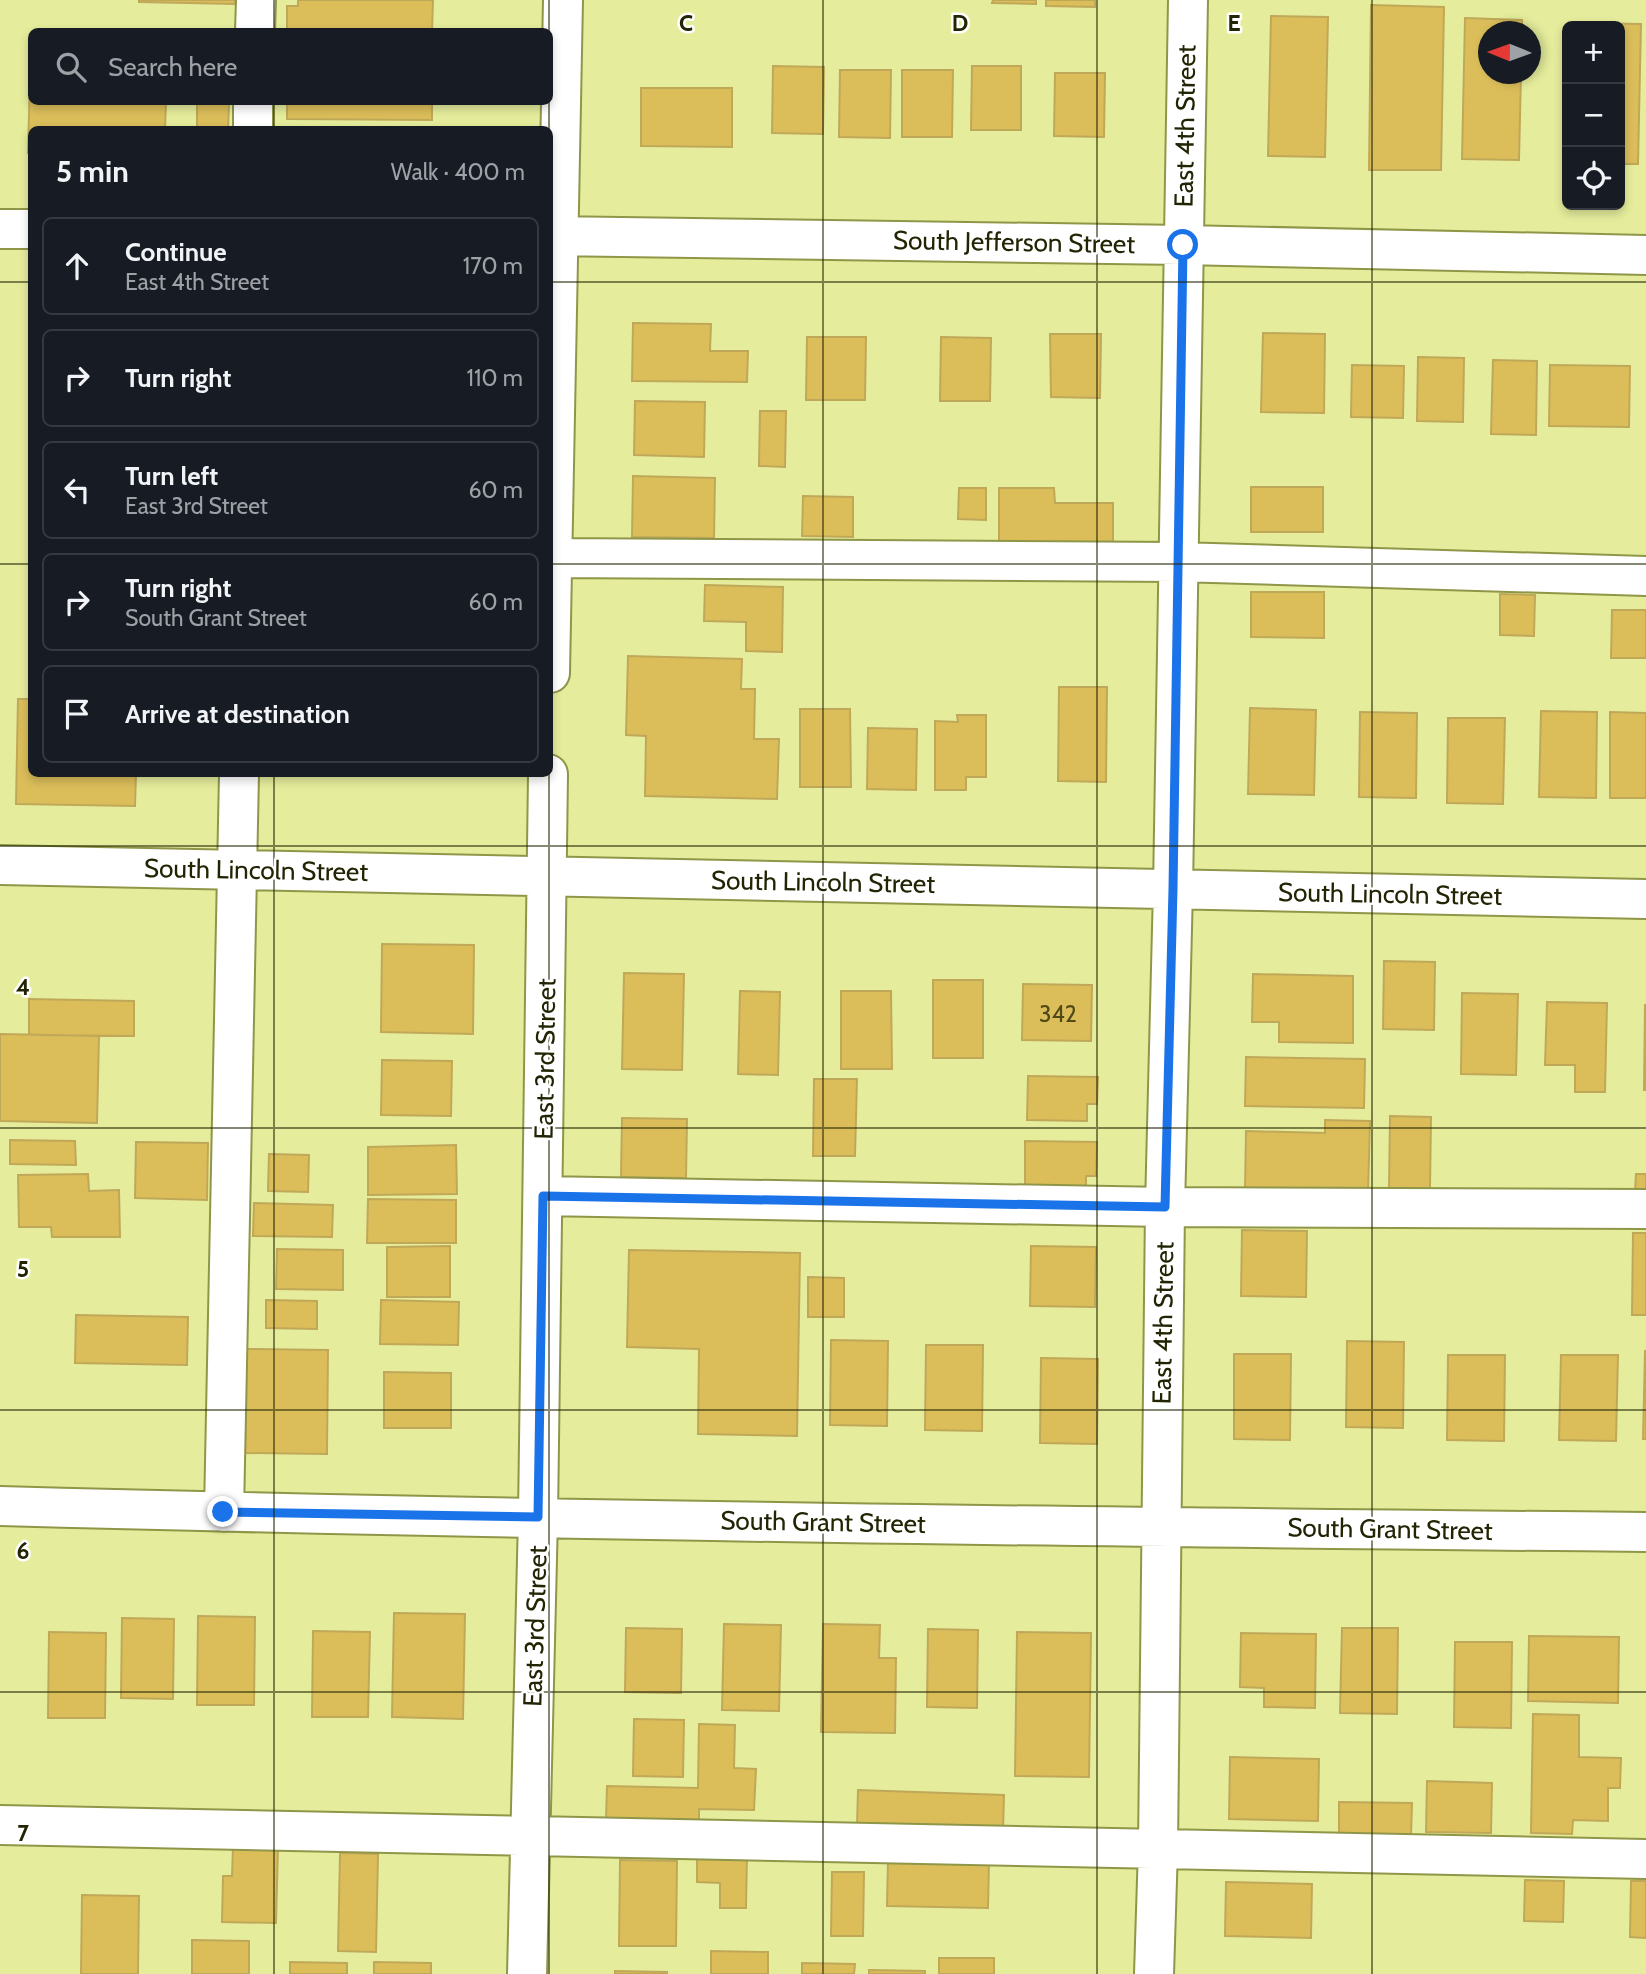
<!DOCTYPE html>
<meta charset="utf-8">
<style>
:root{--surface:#171b24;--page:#242831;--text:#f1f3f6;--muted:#9ea1a6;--line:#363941}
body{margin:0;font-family:Cabin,sans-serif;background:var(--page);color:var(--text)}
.controls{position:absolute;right:21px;top:21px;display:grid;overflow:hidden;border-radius:10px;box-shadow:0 4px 10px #0003}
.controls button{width:63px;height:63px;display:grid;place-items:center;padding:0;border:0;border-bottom:2px solid var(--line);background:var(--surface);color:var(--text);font:35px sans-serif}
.compass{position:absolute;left:1478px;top:21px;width:63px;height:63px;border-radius:50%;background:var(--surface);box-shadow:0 4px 10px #0003;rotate:271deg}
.stop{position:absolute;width:21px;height:21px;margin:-16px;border:5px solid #1a73e8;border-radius:50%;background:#fff}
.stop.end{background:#1a73e8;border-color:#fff;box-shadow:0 2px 7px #0008}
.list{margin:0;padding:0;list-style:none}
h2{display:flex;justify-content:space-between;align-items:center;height:91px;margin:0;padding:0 28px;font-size:30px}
h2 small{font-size:23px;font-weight:400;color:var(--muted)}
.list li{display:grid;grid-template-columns:46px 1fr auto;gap:21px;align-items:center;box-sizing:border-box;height:98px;margin:0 14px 14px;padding:0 14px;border:2px solid var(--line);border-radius:10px}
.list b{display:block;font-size:26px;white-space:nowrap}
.list p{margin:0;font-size:23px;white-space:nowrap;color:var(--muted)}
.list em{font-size:23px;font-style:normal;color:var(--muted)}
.icon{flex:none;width:38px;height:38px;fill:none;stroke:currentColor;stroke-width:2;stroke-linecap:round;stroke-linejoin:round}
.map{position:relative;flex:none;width:1646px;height:1974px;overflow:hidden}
.search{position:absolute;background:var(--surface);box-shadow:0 4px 10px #0003;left:28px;top:28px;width:525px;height:77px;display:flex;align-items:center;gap:18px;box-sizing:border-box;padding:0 24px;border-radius:10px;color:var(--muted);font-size:26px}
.panel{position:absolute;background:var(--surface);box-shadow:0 4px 10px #0003;left:28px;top:126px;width:525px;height:651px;border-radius:10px}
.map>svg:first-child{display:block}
.building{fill:#dbbe5a;stroke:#c0a859;stroke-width:2}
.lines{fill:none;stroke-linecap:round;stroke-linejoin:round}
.minor-casing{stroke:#8f9648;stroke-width:42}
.minor{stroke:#fff;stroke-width:38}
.route{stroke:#1a73e8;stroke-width:9}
.grid{fill:none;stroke:#222403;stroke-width:2;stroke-opacity:0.55}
.labels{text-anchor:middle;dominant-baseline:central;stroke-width:5;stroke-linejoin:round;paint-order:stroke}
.number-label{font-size:23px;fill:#504a19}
.street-label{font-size:26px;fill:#222403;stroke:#fff}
.grid-label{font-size:23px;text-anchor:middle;font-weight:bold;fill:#222403;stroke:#fff;stroke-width:5;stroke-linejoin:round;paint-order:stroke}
</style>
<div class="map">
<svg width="1646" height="1974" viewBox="0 0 1646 1974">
<rect width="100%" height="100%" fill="#e5ed9c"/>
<path class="building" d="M139,0h96v4l-96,-2z
M298,0h135l-1,32h-145v-26h11z
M993,0h43v4l-44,-1z
M1046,0h49v7l-49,-1z
M1371,5l73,2 -3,163h-72z
M1271,16l57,1 -3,140 -57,-1z
M1465,18l57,2v12h-34v42h33l-2,86 -57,-1z
M1584,23l57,1 -3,140h-18v-138h-36z
M773,66l51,1 -1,67 -51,-1z
M972,66h49v64h-50z
M840,70h51l-1,68 -51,-1z
M902,70h51l-1,67h-50z
M1055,73h50l-1,64 -50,-1z
M30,76h2v26h134l-1,28h-133v23h-4z
M641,88h91v59l-91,-1z
M197,102h32l-1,28h-31z
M287,102h145v18l-145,-1z
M633,323l78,1 -1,27h38l-1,31 -115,-1z
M1263,333l62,1 -1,79 -63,-1z
M1050,334h51l-1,64 -49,-1z
M807,337h59l-1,63h-59z
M941,337l50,1 -1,63h-50z
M1418,357l46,1 -1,64 -46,-1z
M1493,360l44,1 -1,74 -45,-1z
M1352,365l52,1 -1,52 -52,-1z
M1550,365l80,1 -1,61 -80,-1z
M635,401l70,1 -1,55 -70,-2z
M760,411h26l-1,56 -26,-1z
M633,476l82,2 -1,60 -82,-1z
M1251,487h72v45h-72z
M959,488h27v32l-28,-1z
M999,488h55l1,15h58v50l-114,-7z
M803,496l50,1v40l-51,-1z
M705,585l78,2 -1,65 -36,-1v-29l-42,-1z
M1251,592h73v46l-73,-1z
M1500,594l35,1 -1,41 -34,-1z
M1612,610h34v48h-35z
M628,656l114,3 -1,30h14l-1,50h25l-2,60 -132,-3 1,-60 -20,-1z
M1059,687h48l-1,95 -48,-1z
M18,699h14v75h104l-1,32 -119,-2z
M1250,708l66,2 -2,85 -66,-1z
M800,709h50l1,78h-51z
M1541,711l56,1 -1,86 -57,-1z
M1360,712l57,1 -1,85 -57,-1z
M1610,712l36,1v85h-36z
M957,715h29v62h-20v13h-31v-69l23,1z
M1448,718h57l-2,86 -56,-1z
M868,728l49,1 -1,61 -49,-1z
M382,944l92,1 -1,89 -92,-2z
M1384,961l51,1 -1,68 -51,-1z
M624,973l60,1 -2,96 -60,-1z
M1253,974l100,2v67l-74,-1v-20h-27z
M933,980h50v78h-50z
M1023,984l69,1 -1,56 -69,-1z
M740,991l40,1 -2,83 -40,-1z
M841,991h50l1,78h-51z
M1462,993l56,1 -2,81 -55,-1z
M29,999l105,2v35l-105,-1z
M1547,1002l60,1 -2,89h-30v-27h-30z
M1645,1005h1v85h-2z
M0,1034l99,2 -2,87 -97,-2z
M1246,1057l119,2 -1,49 -119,-2z
M382,1060l70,1 -1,55 -70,-1z
M1028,1076l70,1 -1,27h-10v17l-60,-1z
M814,1079h43l-2,77h-42z
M1390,1116l41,1 -1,72h-41z
M622,1118l65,1 -1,59 -65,-1z
M1325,1120l45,1 -2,72 -123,-2 1,-60 79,2z
M10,1140l65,1 1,24 -66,-1z
M1025,1141l72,1 -1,34h-10v11l-61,-1z
M136,1142l72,1 -1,57 -72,-2z
M456,1145l1,49 -89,1v-48z
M269,1154l40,1 -1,37 -40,-1z
M88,1174l1,17 30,-1 1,47h-68l-1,-10h-32l-1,-52z
M1636,1174h10v17h-11z
M368,1199l88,1v43h-89z
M254,1203l79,2 -1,32 -79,-1z
M1242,1230l65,1 -1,66 -65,-1z
M1633,1233h13v82h-14z
M450,1246v51h-63v-50z
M1031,1246l65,1 -1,60 -65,-1z
M277,1249l66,1v40l-67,-1z
M629,1250l171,3 -3,183 -99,-2 1,-85 -72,-2z
M808,1277l36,1v39h-36z
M266,1300l51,1v28l-51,-1z
M381,1300l78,2 -1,43 -78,-1z
M76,1315l112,2 -1,48 -112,-2z
M831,1340l57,1 -1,85 -57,-1z
M1347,1341l57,1 -1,86 -57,-1z
M926,1345h57l-1,86 -57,-1z
M246,1349l82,1 -1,104 -82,-1z
M1645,1351h1v88h-3z
M1234,1354h57l-1,86 -56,-1z
M1448,1355h57l-1,86 -57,-1z
M1561,1355h57l-2,86 -57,-1z
M1041,1358l57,1 -1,85 -57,-1z
M384,1372l67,1v55h-67z
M394,1613l71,1 -2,105 -71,-2z
M198,1616l57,1 -1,88h-57z
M122,1618l52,1 -1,80 -52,-1z
M724,1624l57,1 -2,86 -57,-1z
M823,1624l57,1 -1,33h17l-1,75 -74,-1z
M626,1628l56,1 -1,64 -56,-1z
M1342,1628h56l-1,86 -57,-1z
M928,1629l50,1 -1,78 -50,-1z
M313,1631l57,1 -2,85h-56z
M49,1632l57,1 -1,85h-57z
M1017,1632l74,1 -2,144 -74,-1z
M1241,1633l75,1 -1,74 -51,-1v-19l-24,-1z
M1529,1636l90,1 -1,66 -90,-2z
M1455,1642h57l-1,86 -57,-1z
M1533,1714l46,1v42l42,1 -1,30h-12v33l-35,-1 -1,14 -41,-1z
M634,1719l50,1 -1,57 -50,-1z
M699,1724l36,1 -1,43 22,1 -2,41 -55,-1v13l-93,-2 1,-34 91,2z
M1230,1757l89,2 -1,62 -89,-2z
M1427,1781l65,2 -1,50 -65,-1z
M858,1790l146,5 -1,36 -146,-5z
M1339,1802l73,1 -1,33 -72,-2z
M233,1846l45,1 -2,76 -54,-1 1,-46h9z
M340,1853l38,1 -2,98 -38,-1z
M697,1854l50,1 -1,53h-26v-25l-23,-1z
M888,1859l101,2 -1,47 -101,-2z
M620,1860l57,1 -1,85h-57z
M832,1872h32l-1,64h-32z
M1525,1880l39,1 -1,41 -39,-1z
M1631,1881h15v57l-16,-1z
M1226,1882l86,2 -1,54 -86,-2z
M82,1895l57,1 -1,78h-57z
M192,1940l57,1v33h-57z
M711,1951l57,1v22h-57z
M939,1958h55v16h-55z
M290,1962l57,1v11h-57z
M374,1962l57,1v11h-57z
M802,1963l53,1 -1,10h-52z
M869,1970l56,1v3h-56z
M615,1971l52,1v2h-52z"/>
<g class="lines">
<g class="minor-casing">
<path id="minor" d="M255,32l1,-32
M253,130v-28
M0,229h32
M550,236l633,9 463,10
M551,558l627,4 468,14
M550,673l13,-673
M0,865l1646,34
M543,1196l622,11 481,2
M0,1506c548,15 1097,21 1646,26
M224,1512l15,-738
M0,1825l1646,34
M527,1974l11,-457 10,-743
M1154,1974l4,-126 7,-641 8,-318 15,-889"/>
</g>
<use href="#minor" class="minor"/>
</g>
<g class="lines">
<path class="route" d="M223,1512l315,5 5,-321 622,11 8,-318 10,-644"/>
</g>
<path class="grid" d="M274,0v32M549,0v32M823,0v1974M1097,0v1974M1372,0v1974M274,102v28M549,102v28M0,282h32M550,282h1096M0,564h32M550,564h1096M274,774v1200M549,774v1200M0,846h1646M0,1128h1646M0,1410h1646M0,1692h1646"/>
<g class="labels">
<g class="number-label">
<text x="1058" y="1014">342</text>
</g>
<g class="street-label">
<text transform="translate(1185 126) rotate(-89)">East 4th Street</text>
<text transform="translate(1014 242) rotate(1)">South Jefferson Street</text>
<text transform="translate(256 870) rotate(1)">South Lincoln Street</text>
<text transform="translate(823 882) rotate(1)">South Lincoln Street</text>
<text transform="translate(1390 894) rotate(1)">South Lincoln Street</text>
<text transform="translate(545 1059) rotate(-89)">East 3rd Street</text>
<text transform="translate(1163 1323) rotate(-89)">East 4th Street</text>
<text transform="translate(823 1522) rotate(1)">South Grant Street</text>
<text transform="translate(1390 1529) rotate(1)">South Grant Street</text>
<text transform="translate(535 1626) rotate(-88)">East 3rd Street</text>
</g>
</g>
<g class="grid-label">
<text x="686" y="31">C</text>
<text x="960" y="31">D</text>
<text x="1234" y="31">E</text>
<text x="23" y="995">4</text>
<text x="23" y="1277">5</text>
<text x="23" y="1559">6</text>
<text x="23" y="1841">7</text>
</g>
</svg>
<div class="controls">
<button>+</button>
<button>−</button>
<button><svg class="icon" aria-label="locate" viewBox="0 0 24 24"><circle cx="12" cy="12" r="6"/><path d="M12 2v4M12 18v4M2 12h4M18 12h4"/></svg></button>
</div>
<svg class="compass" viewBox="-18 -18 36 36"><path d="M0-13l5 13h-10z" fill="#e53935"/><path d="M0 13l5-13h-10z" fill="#9ea1a6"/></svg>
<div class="stop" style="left:1183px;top:245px"></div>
<div class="stop end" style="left:223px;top:1512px"></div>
<div class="search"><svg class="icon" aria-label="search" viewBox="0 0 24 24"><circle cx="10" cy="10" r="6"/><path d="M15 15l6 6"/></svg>Search here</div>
<section class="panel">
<h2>5 min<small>Walk · 400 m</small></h2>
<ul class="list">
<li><svg class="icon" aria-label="ahead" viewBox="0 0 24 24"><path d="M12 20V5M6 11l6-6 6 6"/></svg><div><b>Continue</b><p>East 4th Street</p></div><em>170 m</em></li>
<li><svg class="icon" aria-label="right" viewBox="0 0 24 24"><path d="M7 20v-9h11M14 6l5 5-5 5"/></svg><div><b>Turn right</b></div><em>110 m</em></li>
<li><svg class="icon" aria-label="left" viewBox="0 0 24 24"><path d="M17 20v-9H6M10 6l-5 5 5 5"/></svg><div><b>Turn left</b><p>East 3rd Street</p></div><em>60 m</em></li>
<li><svg class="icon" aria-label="right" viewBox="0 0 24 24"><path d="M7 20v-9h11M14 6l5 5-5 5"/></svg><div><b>Turn right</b><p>South Grant Street</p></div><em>60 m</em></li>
<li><svg class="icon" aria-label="arrive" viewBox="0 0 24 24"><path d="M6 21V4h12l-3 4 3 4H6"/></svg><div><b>Arrive at destination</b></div></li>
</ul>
</section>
</div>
